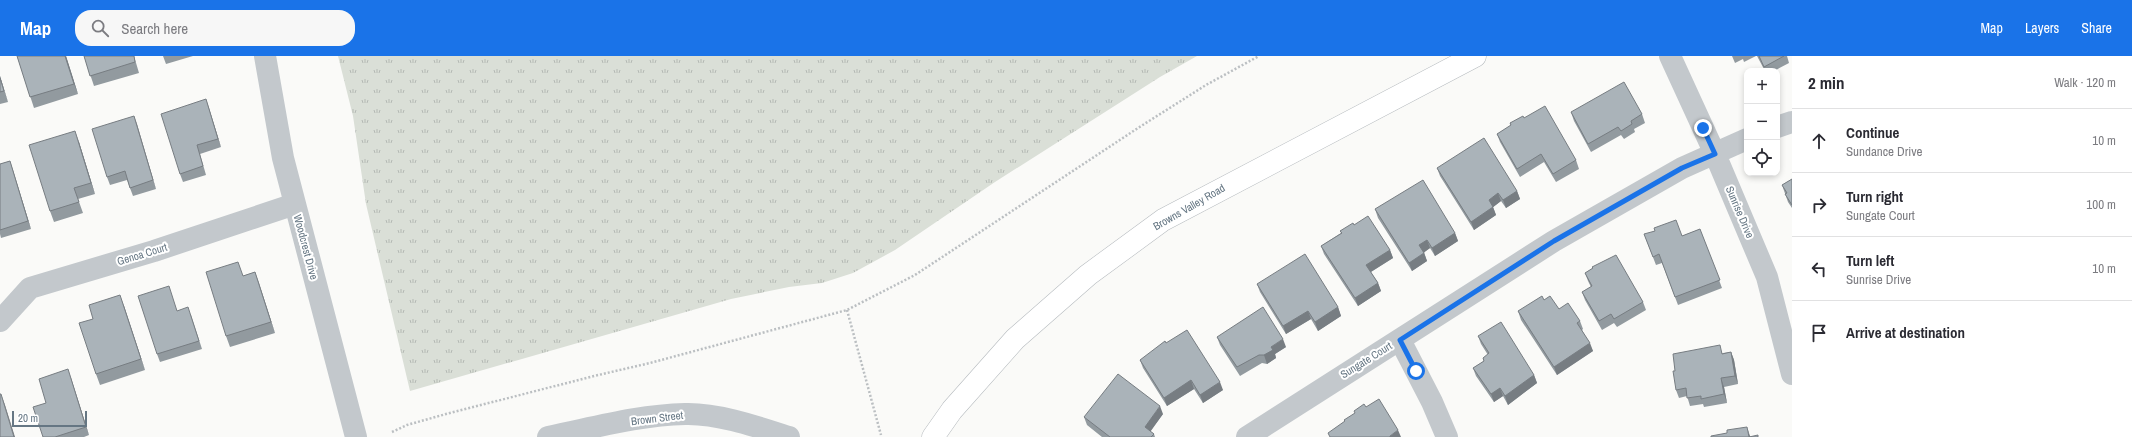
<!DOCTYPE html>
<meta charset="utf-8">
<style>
:root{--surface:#fff;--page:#f7f7f7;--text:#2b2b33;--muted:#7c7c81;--line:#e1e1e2;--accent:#1a73e8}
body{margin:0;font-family:"Archivo Narrow",sans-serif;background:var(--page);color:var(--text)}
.controls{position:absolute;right:12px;top:12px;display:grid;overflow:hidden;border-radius:8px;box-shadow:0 2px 6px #0003}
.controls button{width:36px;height:36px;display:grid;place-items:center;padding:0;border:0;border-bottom:1px solid var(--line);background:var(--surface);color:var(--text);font:20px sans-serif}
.scale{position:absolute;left:12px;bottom:10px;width:75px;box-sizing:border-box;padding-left:4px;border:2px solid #657683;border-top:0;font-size:11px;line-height:14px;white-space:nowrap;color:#657683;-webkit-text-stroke:3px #fff;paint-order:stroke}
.stop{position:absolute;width:12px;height:12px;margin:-9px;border:3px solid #1a73e8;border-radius:50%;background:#fff}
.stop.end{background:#1a73e8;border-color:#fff;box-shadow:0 1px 4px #0008}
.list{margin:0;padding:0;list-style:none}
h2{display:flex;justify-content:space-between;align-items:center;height:52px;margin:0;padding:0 16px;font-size:17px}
h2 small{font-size:13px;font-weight:400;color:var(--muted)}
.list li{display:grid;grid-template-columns:26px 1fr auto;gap:12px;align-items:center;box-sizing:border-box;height:64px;padding:0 16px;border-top:1px solid var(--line)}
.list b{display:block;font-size:15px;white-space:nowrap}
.list p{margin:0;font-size:13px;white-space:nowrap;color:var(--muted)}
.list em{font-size:13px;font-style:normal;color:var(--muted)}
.icon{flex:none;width:22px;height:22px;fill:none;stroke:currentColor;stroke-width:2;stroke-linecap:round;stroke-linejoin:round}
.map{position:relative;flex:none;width:1792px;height:381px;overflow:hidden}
header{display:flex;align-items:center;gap:24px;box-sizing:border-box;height:56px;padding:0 20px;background:var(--accent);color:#fff}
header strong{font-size:19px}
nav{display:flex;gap:22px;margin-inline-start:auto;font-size:14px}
.search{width:280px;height:36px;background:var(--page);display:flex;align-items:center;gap:10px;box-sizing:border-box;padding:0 14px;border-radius:16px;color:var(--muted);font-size:15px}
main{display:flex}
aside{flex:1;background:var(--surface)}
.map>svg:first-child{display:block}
.grass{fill:url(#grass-tufts)}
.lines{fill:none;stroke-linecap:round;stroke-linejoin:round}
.major-casing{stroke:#b5babe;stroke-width:23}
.path{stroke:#bbbfc2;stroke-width:2.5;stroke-dasharray:2 2;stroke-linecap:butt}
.minor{stroke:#c3c8cc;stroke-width:22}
.major{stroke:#fff;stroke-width:22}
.wall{fill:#929a9f}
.shaded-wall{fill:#777d82}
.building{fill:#aab3b9;stroke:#777d82}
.route{stroke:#1a73e8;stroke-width:5}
.labels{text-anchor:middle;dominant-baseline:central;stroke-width:4;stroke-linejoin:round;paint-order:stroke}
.street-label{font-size:11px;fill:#657683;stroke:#fff}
</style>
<header>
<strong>Map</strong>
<div class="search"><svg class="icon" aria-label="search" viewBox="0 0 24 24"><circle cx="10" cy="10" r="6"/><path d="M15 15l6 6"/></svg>Search here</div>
<nav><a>Map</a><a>Layers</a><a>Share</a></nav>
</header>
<main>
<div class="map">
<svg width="1792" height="381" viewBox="0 0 1792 381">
<defs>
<pattern id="grass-tufts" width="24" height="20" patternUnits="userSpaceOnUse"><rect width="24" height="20" fill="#dadfd7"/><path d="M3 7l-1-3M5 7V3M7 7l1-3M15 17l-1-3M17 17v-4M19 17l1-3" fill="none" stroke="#b4b9b4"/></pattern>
</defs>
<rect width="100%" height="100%" fill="#fafaf8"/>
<path class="grass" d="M338,0h859l-37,21 -165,105 -100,68 -42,23 -31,10 -33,4 -58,12 -321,92 -44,-187 -13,-88z"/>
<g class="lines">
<g class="major-casing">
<path id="major" d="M933,381l19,-27 63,-71 73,-64 75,-55 312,-164"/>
</g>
<path class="path" d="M847,254l34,125
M392,376l15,-7 39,-11 148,-38 56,-13 197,-53 68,-35 223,-147 68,-43 53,-29"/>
<path class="minor" d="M265,0l18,102 73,279
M1670,0l45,98 52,123 25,97
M1777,71l15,-5
M0,265l30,-33 124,-37 141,-47
M1400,284l32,62 15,35
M548,381c45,-9 91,-22 137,-23 33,-1 73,13 104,23
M1247,381l307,-196 128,-73 65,-29"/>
<use href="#major" class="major"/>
</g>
<path class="wall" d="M17,0h49l12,38 -44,14z
M84,0h50l5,17 -45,13z
M163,0h30l-27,8z
M1732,0h24l-12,6 -1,-3 -8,4z
M1757,0h30l2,7 -15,8h-9z
M0,20l8,26 -8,2z
M206,43l15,48 -21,7 6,21 -23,7 -3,-8z
M1571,56l71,2 3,9 -11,6 1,3 -11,7 -3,-4 -30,17 -17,-31z
M134,60l22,73 -23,7 -6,-16 -17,5 -3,-8z
M1524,62l52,42 3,9 -23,13 -12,-20 -24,15 -20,-35 -3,-8 14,-8 -1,-3z
M79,86l16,52 -17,5 5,14 -29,9 -4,-11z
M10,105l21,68 -30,9 -1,-4v-70z
M1437,112l80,23 3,8 -14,9 -5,-7 -8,6 3,8 -22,15 -34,-54z
M1792,123v29l-4,-6 -6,-17z
M1375,153l80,24 3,8 -23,15 -5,-8 -6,4 3,9 -15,10 -34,-53z
M1354,169l36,25 3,8 -22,14 7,11 3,8 -23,15 -34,-52 -3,-8 20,-13 -1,-2z
M1700,173l22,59 -44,17 -16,-42 -6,2 -12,-31 38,2z
M1592,211l51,35 3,8 -29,17 -3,-4 -12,7 -17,-30 -3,-8 9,-5 -3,-6 -3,-8 8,-5z
M255,216l20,61 -45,14 -4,-11 17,-60z
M1257,228l81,23 3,9 -23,15 -7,-12 -25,15 -26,-42z
M1544,244l36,21 3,8 -1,1 11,21 -36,24 -36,-55 -3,-9z
M124,250l21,64 -45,15 -4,-11 -3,-55z
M177,255l14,4 11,34 -42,13 -3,-8z
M1478,280l56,39 3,8 -29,22 -5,-9 -9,6 -18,-26 -3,-8 11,-7 -1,-3 5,-3 -7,-11z
M1217,281l69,10 -11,7 1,4 -9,6 -5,-1 -22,13 -20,-31z
M1166,287l57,47 -20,13 -9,-14 -27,17 -24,-38 -3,-8z
M1731,296l3,8 4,24 -14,3 3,16 -23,4 -1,-3 -13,2 -3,-10 -8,2 -3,-8 47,-37z
M71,322l18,57 -5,2h-41l3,-34z
M1163,358l-13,17 4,3 1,3h-53l-15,-12 -3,-8z"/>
<path class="shaded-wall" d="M65,0h1l12,38 -4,-10z
M0,20l8,26 -8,-24z
M206,43l3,9 12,39 -3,-8z
M134,60l3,8 19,65 -3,-9z
M75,75l4,11 16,52 -4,-11z
M10,105l3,9 18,59 -3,-8z
M1517,135l3,8 -14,9 -3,-8z
M1498,137l3,8 -9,7 -3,-8z
M1493,151l3,8 -22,15 -3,-8z
M1455,177l3,8 -23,15 -3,-8z
M1427,184l3,8 -8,6 -3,-9z
M1390,194l3,8 -24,15 -3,-8z
M1424,197l3,8 -15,10 -3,-8z
M255,216l4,11 16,50 -4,-11z
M1378,227l3,8 -23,15 -3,-8z
M120,239l4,11 21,64 -4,-11z
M1338,251l3,9 -23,15 -3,-9z
M1308,255l3,8 -25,15 -3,-8z
M1283,283l3,8 -11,7 1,4 -9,6 -3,-9 7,-8z
M1590,287l3,8 -36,24 -3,-8z
M1731,296l3,8 4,24 -3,-8z
M68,313l3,9 18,57 -3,-8z
M1534,319l3,8 -29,22 -3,-9z
M1721,322l3,9 3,16 -3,-9z
M1191,324l3,9 -27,17 -3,-8z
M1220,326l3,8 -20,13 -3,-8z
M1500,332l3,8 -9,6 -3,-8z
M1,338l4,11 10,32h-1z
M1160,350l3,8 -15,21 -3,-8z
M1747,371l3,9v1h-1z
M1398,374l3,7h-11v-1z"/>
<path class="building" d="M17,0h48l9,28 -44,13z
M84,0h50l1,6 -45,14z
M1759,0h25l-20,11z
M0,22l4,13 -4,1z
M1624,26l18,32 -11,7 1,3 -11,7 -3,-4 -30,17 -17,-32z
M206,43l12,40 -21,6 6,21 -23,8 -19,-60z
M1545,50l31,54 -23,14 -12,-20 -24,15 -20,-35 14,-9 -1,-2 13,-7 1,2z
M134,60l19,64 -23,8 -5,-17 -18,6 -15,-48z
M75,75l16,52 -17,5 5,14 -29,9 -21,-66z
M1484,82l33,53 -14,9 -5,-7 -9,7 4,7 -22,15 -34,-54z
M10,105l18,60 -28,9v-66z
M1792,123v26l-7,-11 2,-1 -5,-8z
M1423,124l32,53 -23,15 -5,-8 -8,5 5,8 -15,10 -34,-54z
M1368,160l22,34 -24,15 12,18 -23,15 -34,-52 21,-13 -2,-2 13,-8 1,2z
M1676,164l6,16 18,-7 20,51 -45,17 -16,-43 -6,3 -9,-23 11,-3 -1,-3z
M1305,198l33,53 -23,15 -7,-11 -25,15 -26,-42z
M1616,199l27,47 -29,17 -3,-5 -12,7 -17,-29 10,-6 -7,-13 8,-5 -1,-1z
M238,206l5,14 12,-4 16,50 -45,14 -20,-64z
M169,230l8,25 11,-4 11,34 -42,13 -19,-58z
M120,239l21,64 -45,15 -17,-51 14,-4 -4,-14z
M1542,240l2,4 6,-4 9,13 9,-6 12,18 -3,2 13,20 -36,24 -36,-56z
M1263,251l20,32 -12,8 2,3 -9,5h-5l-22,12 -20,-30z
M1501,266l33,53 -29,21 -5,-8 -9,6 -18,-26 11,-7 -1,-3 6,-5 -11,-17z
M1187,274l33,52 -20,13 -9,-15 -27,18 -24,-38 25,-19 1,2z
M1720,289l2,9 9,-2 4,24 -14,2 3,16 -23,5v-3l-14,2 -1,-10 -10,2 -3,-19h2l-2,-17z
M68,313l18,58 -31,10h-12l-10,-30 13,-4 -7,-24z
M1118,318l42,32 -15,21 9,7 -3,3h-41l-26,-20z
M0,338h1l13,43h-14z
M1379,343l19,31 -8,6v1h-60l-2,-4 17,-12 -1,-1 11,-7 -1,-2 10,-7 2,3z
M1747,371l2,10 9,-2v2h-47v-1l16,-3v-3z"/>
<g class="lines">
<path class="route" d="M1416,315l-16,-31 154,-99 128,-73 33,-14 -12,-26"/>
</g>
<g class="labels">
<g class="street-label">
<text transform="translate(1189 151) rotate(-30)">Browns Valley Road</text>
<text transform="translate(1740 156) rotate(67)">Sunrise Drive</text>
<text transform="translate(306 191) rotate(75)">Woodcrest Drive</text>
<text transform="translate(142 198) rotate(-17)">Genoa Court</text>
<text transform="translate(1366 304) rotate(-32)">Sungate Court</text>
<text transform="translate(657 362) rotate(-7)">Brown Street</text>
</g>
</g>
</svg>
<div class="controls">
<button>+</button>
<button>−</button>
<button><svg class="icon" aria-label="locate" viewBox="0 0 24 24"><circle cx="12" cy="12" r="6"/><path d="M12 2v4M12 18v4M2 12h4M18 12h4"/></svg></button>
</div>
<div class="scale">20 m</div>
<div class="stop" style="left:1416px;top:315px"></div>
<div class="stop end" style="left:1703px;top:72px"></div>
</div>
<aside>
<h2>2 min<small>Walk · 120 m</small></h2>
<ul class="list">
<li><svg class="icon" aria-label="ahead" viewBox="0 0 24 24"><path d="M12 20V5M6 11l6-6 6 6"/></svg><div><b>Continue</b><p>Sundance Drive</p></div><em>10 m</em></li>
<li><svg class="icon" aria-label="right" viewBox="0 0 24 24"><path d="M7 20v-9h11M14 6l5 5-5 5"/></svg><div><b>Turn right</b><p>Sungate Court</p></div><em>100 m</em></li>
<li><svg class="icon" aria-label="left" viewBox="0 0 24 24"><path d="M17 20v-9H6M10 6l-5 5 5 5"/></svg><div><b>Turn left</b><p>Sunrise Drive</p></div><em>10 m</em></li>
<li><svg class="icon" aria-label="arrive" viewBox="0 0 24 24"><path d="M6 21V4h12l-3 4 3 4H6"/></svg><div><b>Arrive at destination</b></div></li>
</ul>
</aside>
</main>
